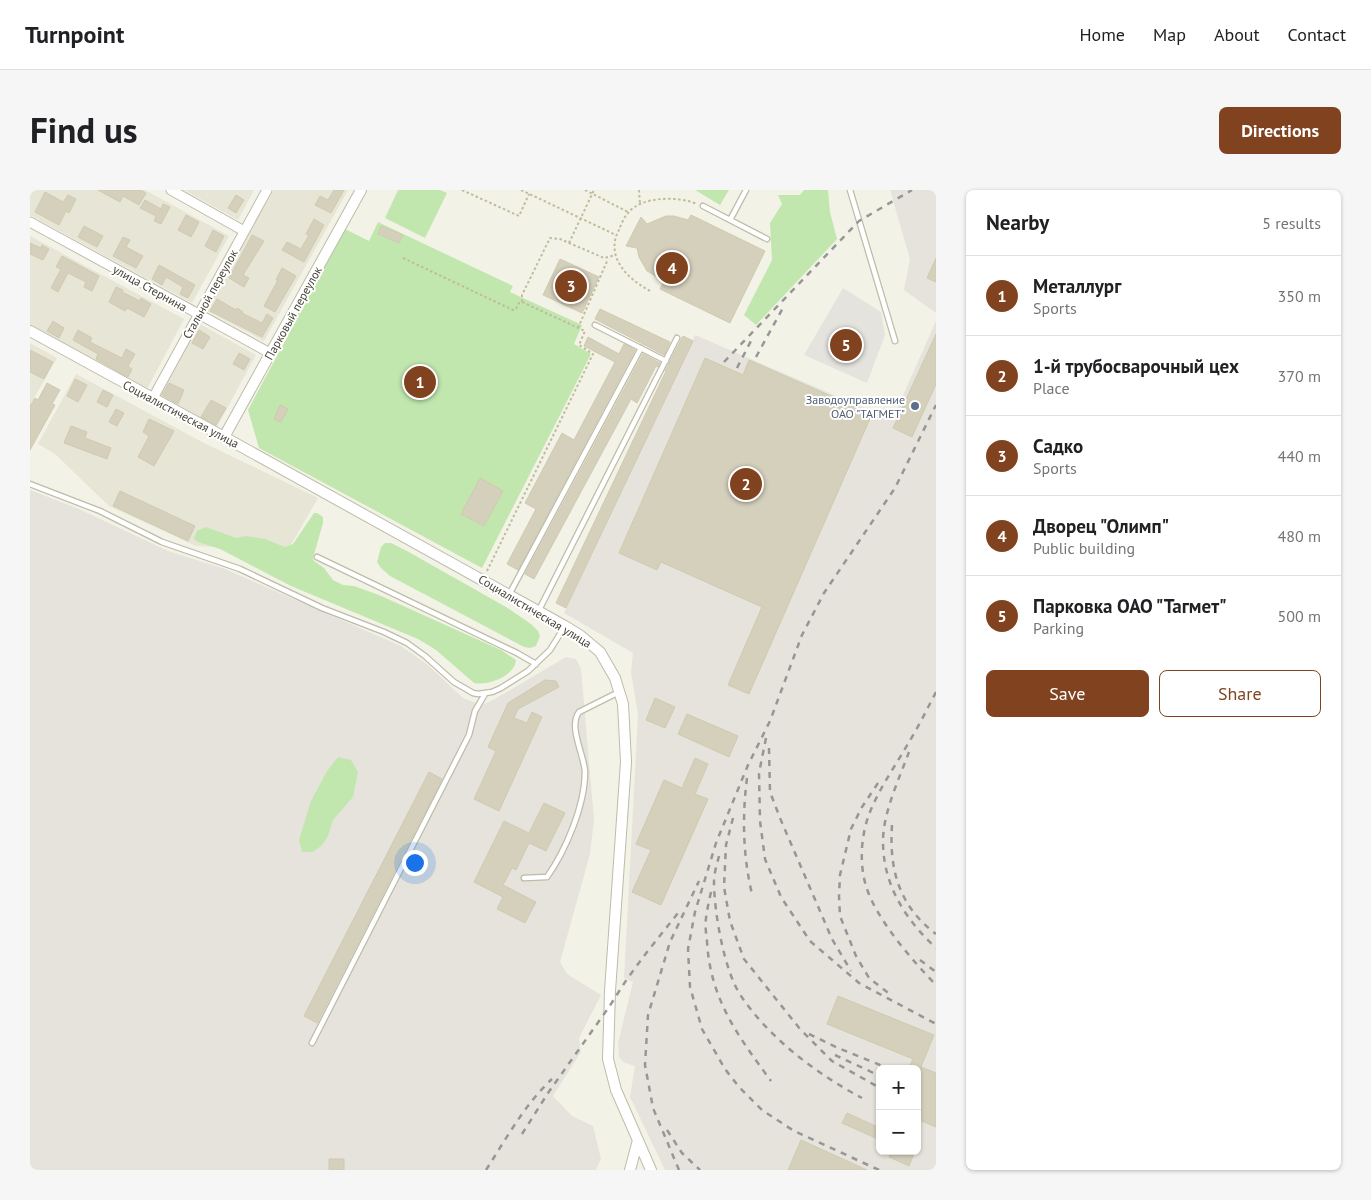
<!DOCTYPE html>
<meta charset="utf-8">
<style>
:root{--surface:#fff;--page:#f6f6f6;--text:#202124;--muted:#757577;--line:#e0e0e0;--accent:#81431f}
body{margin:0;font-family:"PT Sans",sans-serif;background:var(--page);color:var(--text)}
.controls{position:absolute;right:15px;bottom:15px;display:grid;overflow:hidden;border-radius:8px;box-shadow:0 1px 4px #0004}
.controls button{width:45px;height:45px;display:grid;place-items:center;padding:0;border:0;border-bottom:1px solid var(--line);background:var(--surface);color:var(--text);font:25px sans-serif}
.you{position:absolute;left:384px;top:672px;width:18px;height:18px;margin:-12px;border:4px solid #fff;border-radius:50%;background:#1a73e8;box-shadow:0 0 0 8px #1a73e833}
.badge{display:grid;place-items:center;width:32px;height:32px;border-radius:50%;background:var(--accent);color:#fff;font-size:16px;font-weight:700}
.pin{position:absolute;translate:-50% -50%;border:2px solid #fff;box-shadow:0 1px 5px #0006}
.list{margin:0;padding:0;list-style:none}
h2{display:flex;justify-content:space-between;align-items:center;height:65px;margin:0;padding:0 20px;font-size:21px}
h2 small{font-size:16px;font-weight:400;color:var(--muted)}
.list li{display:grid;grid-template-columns:32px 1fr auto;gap:15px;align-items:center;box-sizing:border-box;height:80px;padding:0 20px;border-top:1px solid var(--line)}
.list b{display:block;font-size:19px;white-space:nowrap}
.list p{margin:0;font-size:16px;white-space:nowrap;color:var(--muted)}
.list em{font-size:16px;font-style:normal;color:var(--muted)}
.actions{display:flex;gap:10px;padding:15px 20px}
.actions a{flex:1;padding:11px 0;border:1px solid var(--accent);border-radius:8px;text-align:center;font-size:18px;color:var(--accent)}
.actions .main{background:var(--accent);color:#fff}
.map{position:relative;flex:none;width:906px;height:980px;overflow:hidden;border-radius:8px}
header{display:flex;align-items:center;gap:30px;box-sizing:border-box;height:70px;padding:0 25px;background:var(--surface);border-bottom:1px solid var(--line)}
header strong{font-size:24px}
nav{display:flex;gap:28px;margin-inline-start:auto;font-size:18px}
.intro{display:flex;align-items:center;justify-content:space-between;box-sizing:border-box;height:120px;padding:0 30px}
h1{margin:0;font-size:35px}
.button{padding:12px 22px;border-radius:8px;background:var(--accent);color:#fff;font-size:18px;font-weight:700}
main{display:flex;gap:30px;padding:0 30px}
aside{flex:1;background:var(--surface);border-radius:8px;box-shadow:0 1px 4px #0004}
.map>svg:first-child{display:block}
.residential{fill:#e7e5d5}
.industrial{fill:#e5e3db;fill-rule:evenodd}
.green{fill:#c1e7af}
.parking{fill:#e4e3de}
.building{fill:#d5d0bc;stroke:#cfcaaf}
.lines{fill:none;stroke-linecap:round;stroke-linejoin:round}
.service-casing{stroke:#bebca9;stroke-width:7}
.minor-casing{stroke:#bebca9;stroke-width:11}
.tertiary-casing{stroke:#bebca9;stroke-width:12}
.path{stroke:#c0bb9a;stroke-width:2;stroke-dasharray:2.5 2.5;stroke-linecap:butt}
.service{stroke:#fff;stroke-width:4.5}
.minor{stroke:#fff;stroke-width:9}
.tertiary{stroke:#fff;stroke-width:10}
.rail{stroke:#969696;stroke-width:2.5;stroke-dasharray:6 6;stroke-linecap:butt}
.service-dot{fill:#5c6f8a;stroke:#fff;stroke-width:2}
.labels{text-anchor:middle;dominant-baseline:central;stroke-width:4;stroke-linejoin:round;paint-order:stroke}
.street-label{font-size:12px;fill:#464336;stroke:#fff}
.service-label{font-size:12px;fill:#4e5e75;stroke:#fff;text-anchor:end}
</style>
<header>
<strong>Turnpoint</strong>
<nav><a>Home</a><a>Map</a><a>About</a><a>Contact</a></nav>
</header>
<div class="intro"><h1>Find us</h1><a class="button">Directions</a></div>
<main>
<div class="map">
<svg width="906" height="980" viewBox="0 0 906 980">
<rect width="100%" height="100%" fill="#f3f2e6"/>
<path class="residential" d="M0,0h115l84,46 -37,67 -162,-88z
M154,0h70l-16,30z
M244,0h74l-84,151 -59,-31z
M0,46l154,83 -37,70 -117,-63z
M168,133l58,32 -39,72 -59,-30z
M0,153l27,15 -27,47z
M46,184l128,69 114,55 -37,64 -45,-14 -40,-2 -87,-40 -54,-52 -17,-10z"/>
<path class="industrial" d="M860,0h46v123l-32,-23 6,-31z
M906,131v849h-271l-35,-73 5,-31 -12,-4 -4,-5 -1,-14 15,-61 -9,-4 14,-263 -7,-43 2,-19 -69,-40 131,-278 197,85zM850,879h37v82h-37z
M0,300l49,19 89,42 57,18 176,77 27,19 35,33 10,4 9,3 11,-5 73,-43 10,2 5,10 13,151 -4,34 -30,108 7,12 34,21 -22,43 2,14 -28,44 19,20 21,10 8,33 -5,11h-566z"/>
<path class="green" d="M368,0h42l7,3 -22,45 -40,-20z
M665,0h34l-9,15z
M774,0h24l2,22 7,27 -81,86 -12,-10 28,-55 -2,-37 12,-19 -4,-9h22z
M348,32l135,64 -3,6 72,33 -8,19 17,10 -109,214 -223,-120 -11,-38 97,-181 24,12z
M284,323h3l6,4v6l-10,35 1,3 10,7 9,12 10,5 11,1 25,9 122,55 15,10c-1,16 -28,26 -42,23l-38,-33 -18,-11 -127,-53 -71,-37 -22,-7 -4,-3 3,-8 9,-4 30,11 10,-2 19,3 20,8 8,-3z
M355,353h6l16,8 99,56 25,17 7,7 2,5 -4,10 -6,2 -6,-1 -134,-71 -9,-8 -4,-6 4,-15z
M308,567l13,3 7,12 -5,25 -20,23 -5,16 -6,9 -9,7h-11l-3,-12 12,-39 16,-30z"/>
<path class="parking" d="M813,98l38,24 4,23 -18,48 -63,-28z"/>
<path class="building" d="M68,0h42l6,3 -7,12 -16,-9 -3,6z
M304,0h10l-13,23 -16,-8 5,-9 8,4z
M15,2l18,10 5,-7 8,4 -7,14 -3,-2 -7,14 -24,-13z
M206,5l8,5 -8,13 -8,-5z
M115,10l16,9 2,-5 7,3 -9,17 -7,-3 2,-5 -16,-8z
M156,25l13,7 -8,15 -13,-7z
M661,25l74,36 -35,72 -70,-34 4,-8 -17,-10 -8,-14 -2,-9 -11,-2 15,-29 6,7 19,-8h8l14,4z
M284,29l10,6 -20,37 -22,-12 5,-8 14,7 8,-14 -3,-1z
M54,36l19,10 -6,11 -19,-10z
M351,36l22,9 -4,8 -21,-9z
M183,40l11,6 -8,16 -11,-6z
M222,45l12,6 -21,34 6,3 -5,9 -15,-9z
M93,47l7,3 -4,7 17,9 -7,12 -23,-12z
M0,53l11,5 1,-3 7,4 -6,11 -13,-6z
M32,66l37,20 -7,15 -8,-4 2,-5 -18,-9 -10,19 -7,-4 10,-19 -5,-2z
M906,68v24l-9,-4z
M530,69l39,18 -17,36 -39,-18z
M129,75l36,20 -7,13 -8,-4 3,-7 -17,-10 -4,8 -10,-6z
M252,78l14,8 -21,36 -11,-6 14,-26h-2z
M86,97l7,3 -1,2 18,9 1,-3 10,6 -7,13 -17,-9 -2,3 -16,-9z
M187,109l19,11 1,-2 6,4 -1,1 20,10 5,-9 6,4 -11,19 -52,-26z
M570,119l70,33 -6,13 -69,-36z
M23,131l11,7 -5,10 -12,-7z
M48,140l14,8 -2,4 32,16 4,-9 9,5 -7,12 4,3 -4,8 -32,-18 2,-5 -25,-14z
M169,140l11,7 -7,12 -11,-6z
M906,144v50l-24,53 -19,-9z
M653,146l10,5 -127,267 -10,-5 110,-232h-1z
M558,147l31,17 5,-10 11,6 -117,220 -11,-6 29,-55 -11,-6 37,-70 12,7 41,-78 -31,-16z
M0,160l23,12 -9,17 -14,-7z
M209,163l11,6 -6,11 -11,-6z
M613,164l17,9 -2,4 -2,-1 -19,37 -6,-4 -97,180 -9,-5z
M675,168l38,17 6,-15 123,54 -123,280 -21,-9 34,-78 -101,-45 -4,8 -38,-17z
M45,189l12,6 -9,17 -11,-6z
M17,193l13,7 -8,14 3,1 -25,45v-44l5,-8 3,2z
M139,193l15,7 -6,14 -16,-9z
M73,200l10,5 -6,12 -10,-5z
M181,210l15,8 -10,17 -15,-8z
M250,215l8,4 -7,13 -7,-3z
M86,219l8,4 -7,13 -8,-4z
M119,229l25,12 -20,35 -16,-9 11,-21 -6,-4z
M41,236l16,6 -2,6 26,10 -4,11 -43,-16z
M450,288l23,13 -19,35 -23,-12z
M90,301l75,35 -7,15 -75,-35z
M515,490l11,1 3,6 -41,22 -4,9 13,5 5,-11 10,5 -43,94 -25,-12 22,-48 -8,-4 20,-44z
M625,508l20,9 -10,21 -19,-8z
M657,524l51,22 -9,21 -51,-23z
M665,568l13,6 -13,30 13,5 -47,106 -29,-13 19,-42 -15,-6 28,-64 18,8z
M399,582l13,7 -125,244 -13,-7z
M514,613l21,10 -19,38 -17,-8 -13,27 -4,-2 -9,17 33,17 -11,21 -28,-14 6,-12 -29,-15 30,-61 25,12z
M808,806l96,39 -13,32 15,6v54l-19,-8v-50h-9l5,-10 -86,-35z
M817,923l33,15v12l-38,-17z
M771,950l66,30h-79z
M862,961h23l-6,15 -20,-9z
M299,969h15v11h-15z"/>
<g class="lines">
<g class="service-casing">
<path id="service" d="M820,0l45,151
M673,16l64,33
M700,30l16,-30
M565,135l71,36
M0,294l70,27 62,31 78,27 82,39 62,24 23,11 18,13 29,26 19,11 5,1 14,-2 9,-4 27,-17 22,-21 15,-24
M287,367l200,96 19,11
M480,403l131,-245
M509,420l138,-272
M494,688l23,-1c19,-27 38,-72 38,-105 -1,-18 -17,-45 -6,-60l40,-20
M282,853l157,-308 6,-24 10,-17"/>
</g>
<g class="minor-casing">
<path id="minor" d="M141,0l73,41
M0,32l240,131
M123,208l114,-208"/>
</g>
<g class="tertiary-casing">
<path id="tertiary" d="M0,141l194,106 341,189 16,10 19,16 15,26 8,26 3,58 -16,229 -2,68 8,31 35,80
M194,247l137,-247
M600,980l8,-30"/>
</g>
<path class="path" d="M432,0l57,26 10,-22
M491,0l95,45
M555,0l43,22
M609,0l1,14
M539,53l25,-53
M373,68l110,52 3,-1 3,-6 3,-1 63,29 -6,14 14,9 -107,219
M620,101c-12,-7 -24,-15 -31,-28 -6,-10 -6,-23 0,-33 2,-5 5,-13 9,-17 13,-17 51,-17 69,-9
M492,112v-7l28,-57 10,1 44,19 12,-3
M548,138l30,-69"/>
<use href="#service" class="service"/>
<use href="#minor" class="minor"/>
<use href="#tertiary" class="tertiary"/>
<path class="rail" d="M726,167l28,-51
M694,172l135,-141 53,-31
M707,178l16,-31
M906,502c-9,17 -17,34 -27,50 -13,23 -29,45 -39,70 -9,22 -11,51 -4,74 10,33 46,74 70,99
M736,548l-7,35 1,48 5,38 16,38 29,44 49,42 77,41
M739,558l1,44 10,26 52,121 19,32
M879,562c-10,27 -26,61 -26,89 0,44 22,78 53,107
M717,588c-5,39 -4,78 5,116
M848,593l-16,24 -11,22 -11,46 -1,21 1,20 16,40 13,22 22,17
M703,628l-7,27 -2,42 6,34 14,38 56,70 32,32 48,27
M862,635c-3,45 7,81 44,109
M689,666c-2,8 -5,17 -5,26 0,29 10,89 27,114 29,43 76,78 121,102
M681,702c-2,9 -4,18 -5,26 -1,8 0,16 1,23 3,58 31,95 64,140
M890,770l16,12
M779,844l29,14 52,21
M805,865l45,21
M637,940l15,23 18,17
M492,944l26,-41 61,-86 18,-28 20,-27 31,-39
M456,980c20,-31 39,-66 66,-91
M649,980l-26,-62 -8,-43 3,-50 22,-73 29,-61
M849,980l-85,-39 -32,-21 -23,-23 -14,-18 -23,-40 -12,-42 -2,-38 7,-37 21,-69 32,-78 22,-44 32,-86 22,-42 71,-105 41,-83"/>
</g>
<circle class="service-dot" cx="885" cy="216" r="5"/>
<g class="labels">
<g class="street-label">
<text transform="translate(120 98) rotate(29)">улица Стернина</text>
<text transform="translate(180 104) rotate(-61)">Стальной переулок</text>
<text transform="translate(263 123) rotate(-61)">Парковый переулок</text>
<text transform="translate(151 224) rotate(28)">Социалистическая улица</text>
<text transform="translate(505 421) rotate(31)">Социалистическая улица</text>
</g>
<g class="service-label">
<text x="875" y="209">Заводоуправление<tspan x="875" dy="14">ОАО "ТАГМЕТ"</tspan></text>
</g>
</g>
</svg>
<div class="controls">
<button>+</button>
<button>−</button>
</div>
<div class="you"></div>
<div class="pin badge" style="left:390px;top:192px">1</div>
<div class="pin badge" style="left:716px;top:294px">2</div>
<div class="pin badge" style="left:541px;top:96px">3</div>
<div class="pin badge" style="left:642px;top:78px">4</div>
<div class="pin badge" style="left:816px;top:155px">5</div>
</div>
<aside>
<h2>Nearby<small>5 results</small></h2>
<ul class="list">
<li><span class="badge">1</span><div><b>Металлург</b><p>Sports</p></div><em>350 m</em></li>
<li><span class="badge">2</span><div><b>1-й трубосварочный цех</b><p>Place</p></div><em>370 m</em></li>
<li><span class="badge">3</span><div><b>Садко</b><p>Sports</p></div><em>440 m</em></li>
<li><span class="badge">4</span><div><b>Дворец &quot;Олимп&quot;</b><p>Public building</p></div><em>480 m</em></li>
<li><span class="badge">5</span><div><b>Парковка ОАО &quot;Тагмет&quot;</b><p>Parking</p></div><em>500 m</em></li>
</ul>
<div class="actions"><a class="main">Save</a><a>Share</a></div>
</aside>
</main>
